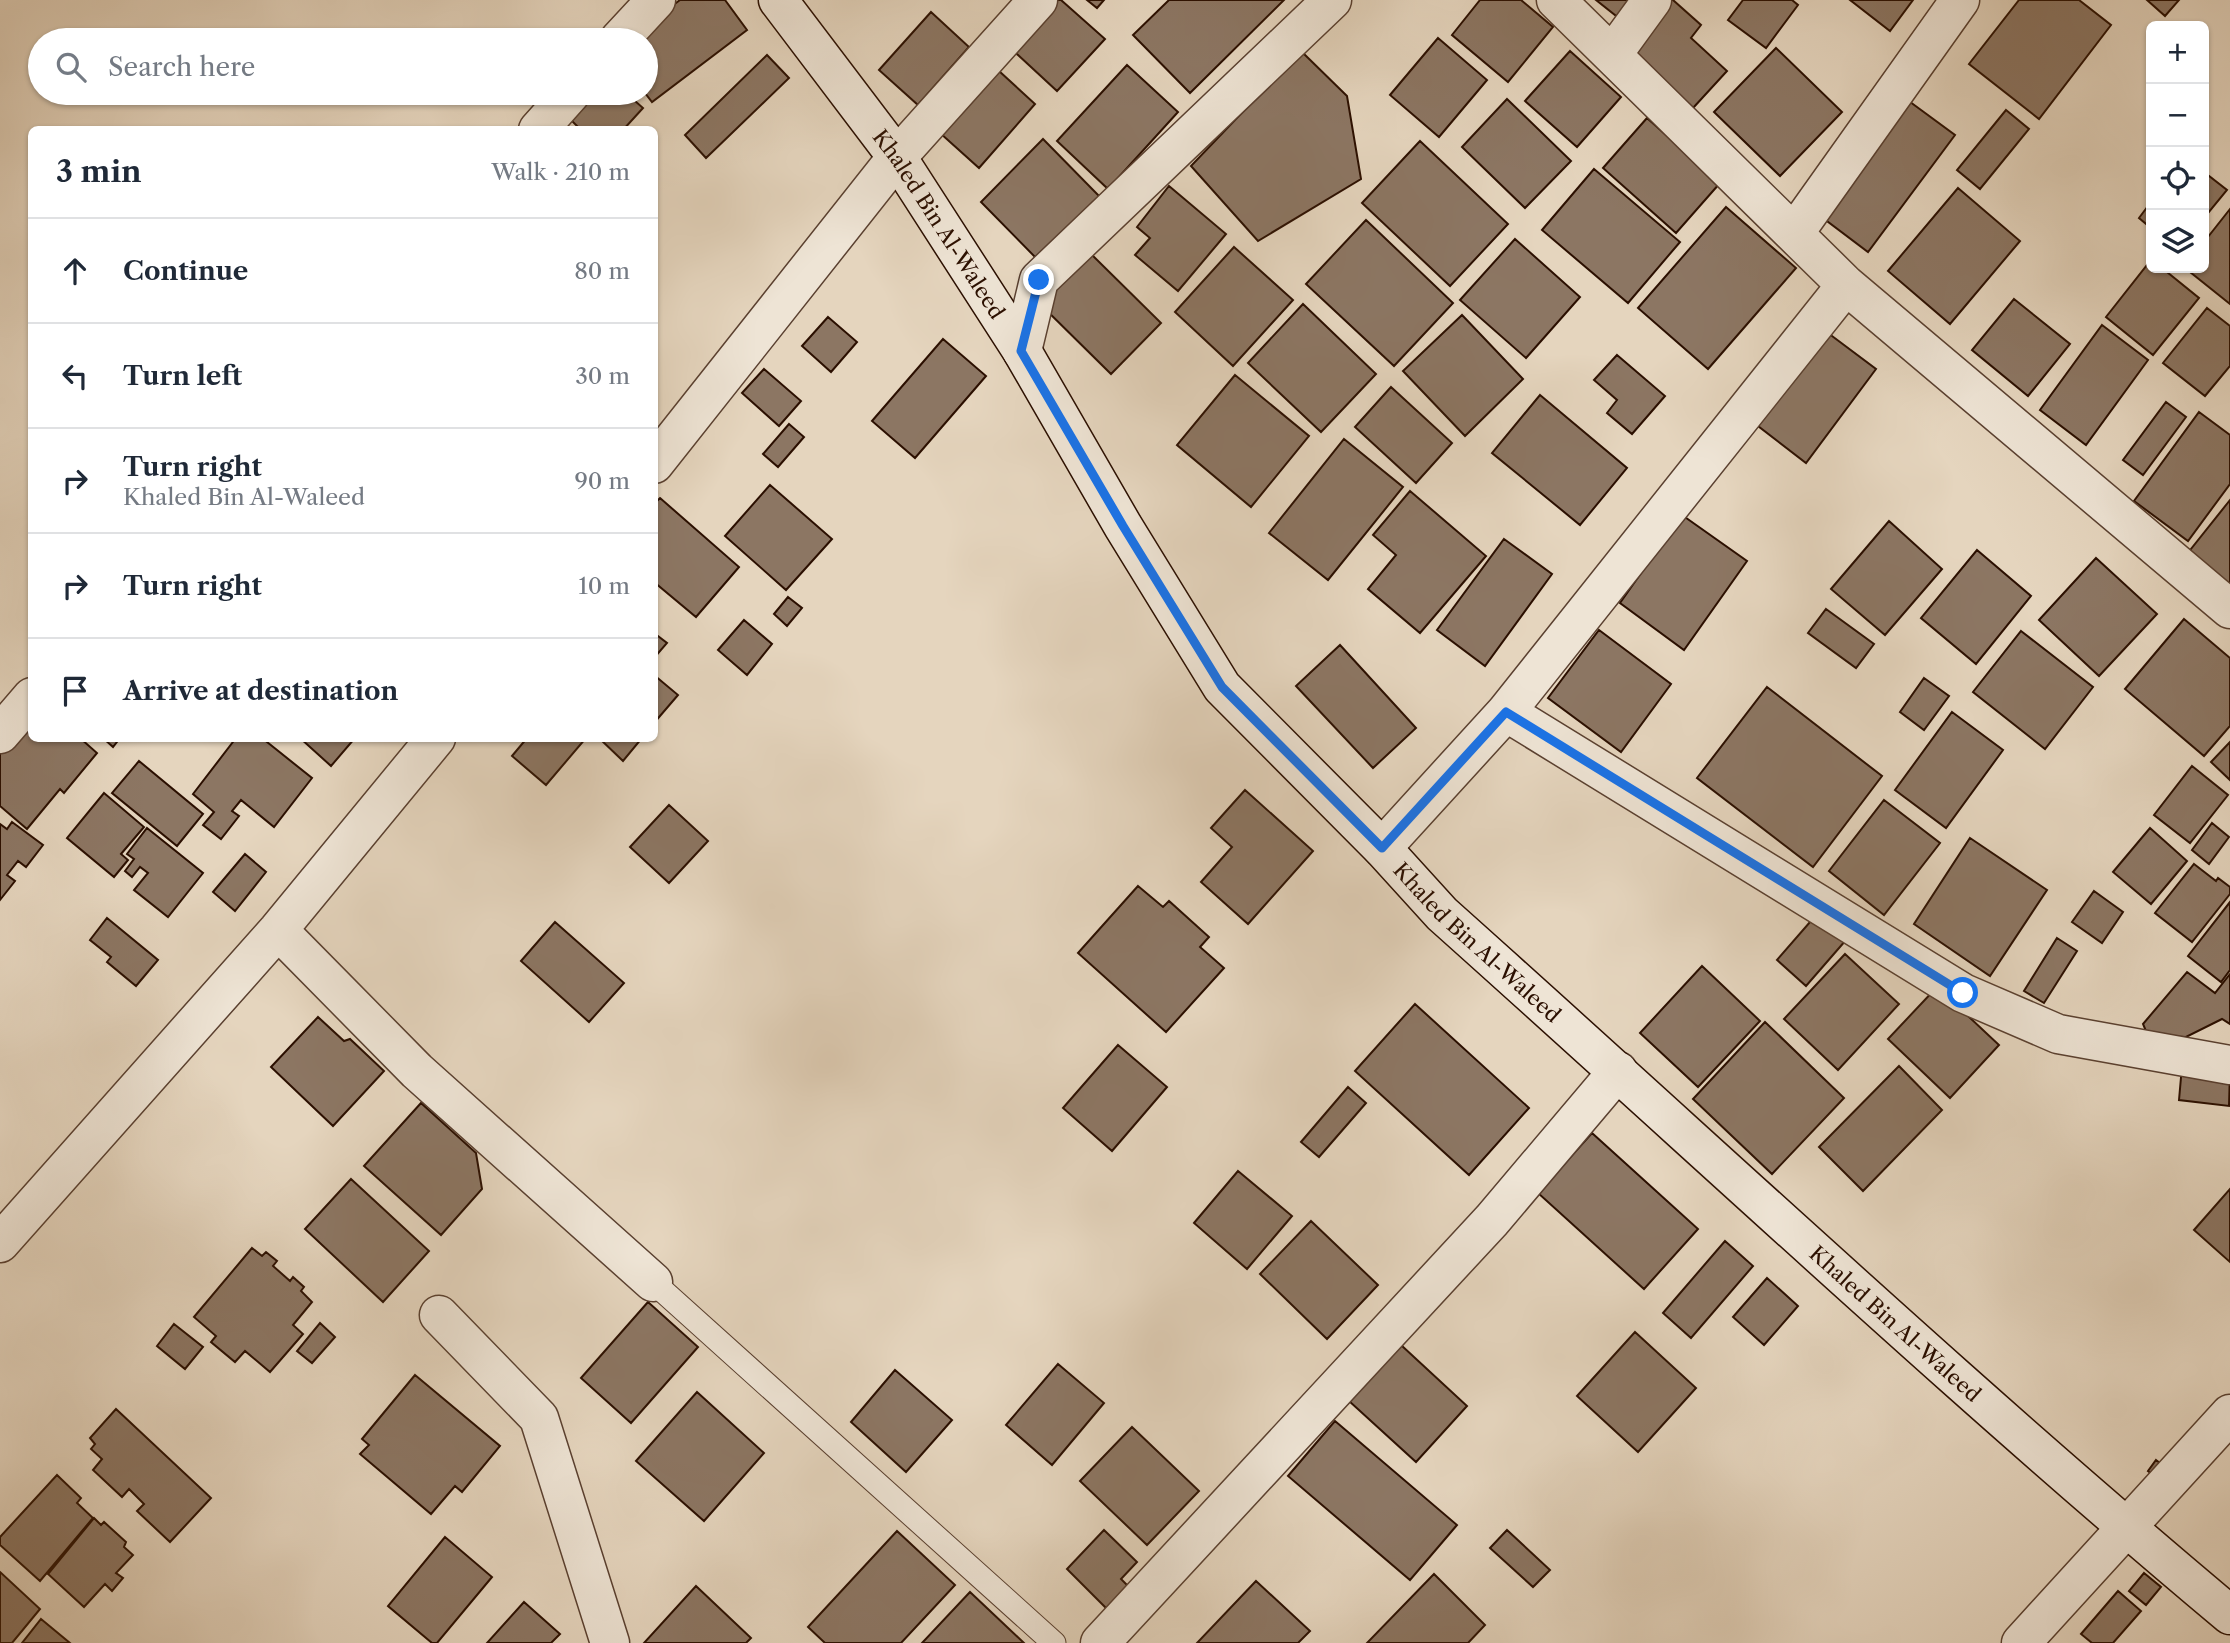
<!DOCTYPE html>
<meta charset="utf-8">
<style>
:root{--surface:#fff;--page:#f6f6f7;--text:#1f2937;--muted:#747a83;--line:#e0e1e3}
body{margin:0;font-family:"Libre Caslon Text",serif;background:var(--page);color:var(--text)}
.controls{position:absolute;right:21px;top:21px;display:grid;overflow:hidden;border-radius:10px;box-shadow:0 2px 5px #0004}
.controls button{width:63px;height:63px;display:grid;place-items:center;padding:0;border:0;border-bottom:2px solid var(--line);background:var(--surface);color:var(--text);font:35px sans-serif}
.stop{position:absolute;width:21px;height:21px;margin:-16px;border:5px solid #1a73e8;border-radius:50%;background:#fff}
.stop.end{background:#1a73e8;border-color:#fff;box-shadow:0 2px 7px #0008}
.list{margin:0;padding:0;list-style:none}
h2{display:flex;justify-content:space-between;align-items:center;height:91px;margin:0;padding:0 28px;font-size:30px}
h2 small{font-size:23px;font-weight:400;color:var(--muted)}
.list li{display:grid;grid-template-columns:46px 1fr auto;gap:21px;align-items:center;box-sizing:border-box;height:105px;padding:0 28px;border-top:2px solid var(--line)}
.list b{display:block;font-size:26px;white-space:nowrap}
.list p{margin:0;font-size:23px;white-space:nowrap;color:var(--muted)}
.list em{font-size:23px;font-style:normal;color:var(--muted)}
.icon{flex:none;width:38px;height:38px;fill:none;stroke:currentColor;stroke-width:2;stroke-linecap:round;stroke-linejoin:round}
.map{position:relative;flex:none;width:2230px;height:1643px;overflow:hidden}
.search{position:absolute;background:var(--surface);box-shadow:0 2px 5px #0004;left:28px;top:28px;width:630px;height:77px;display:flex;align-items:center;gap:18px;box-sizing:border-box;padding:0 24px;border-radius:38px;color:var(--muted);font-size:26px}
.panel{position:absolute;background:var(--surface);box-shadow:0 2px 5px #0004;left:28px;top:126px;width:630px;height:616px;border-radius:10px}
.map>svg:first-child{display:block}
.building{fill:#8c7663;stroke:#2b0f00;stroke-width:2}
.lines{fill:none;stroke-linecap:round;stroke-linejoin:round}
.lane-casing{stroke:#5a4030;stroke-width:25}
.street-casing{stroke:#5a4030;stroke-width:41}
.secondary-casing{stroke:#2b0f00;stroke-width:41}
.lane{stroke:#eee4d5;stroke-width:23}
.street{stroke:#eee4d5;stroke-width:38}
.secondary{stroke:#eee4d5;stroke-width:38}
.route{stroke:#1a73e8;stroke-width:9}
.labels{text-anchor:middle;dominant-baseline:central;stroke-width:5;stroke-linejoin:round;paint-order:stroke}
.street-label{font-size:21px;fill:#2b0f00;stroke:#eee4d5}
</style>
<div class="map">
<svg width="2230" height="1643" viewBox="0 0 2230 1643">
<rect width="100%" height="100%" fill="#e5d5be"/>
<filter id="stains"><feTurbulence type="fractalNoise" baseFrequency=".00286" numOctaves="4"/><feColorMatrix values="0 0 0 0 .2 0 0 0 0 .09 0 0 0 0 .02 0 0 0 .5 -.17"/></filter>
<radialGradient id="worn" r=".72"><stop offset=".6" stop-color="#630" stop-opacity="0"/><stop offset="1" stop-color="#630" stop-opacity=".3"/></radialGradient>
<path class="building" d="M680,0h45l22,30 -95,72 -7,-9 1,-53h-19z
M1047,0h14l44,39 -48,52 -51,-47z
M1087,0h17l-7,8z
M1169,0h115l-94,93 -57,-58z
M1480,0h41l32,27 -45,55 -56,-47z
M1596,0h38l-14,19z
M1669,0h4l28,25 -10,13 36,33 -34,37 -67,-61z
M1743,0h49l6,5 -32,43 -38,-28z
M1850,0h63l-23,31z
M2019,0h60l32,25 -72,94 -70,-55z
M2147,0h32l-14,16z
M931,12l38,35 -51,58 -39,-35z
M1438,38l49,42 -48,57 -49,-42z
M1776,48l66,64 -62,64 -66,-64z
M1301,51l46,45 14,83 -103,62 -67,-75z
M1570,51l51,46 -44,50 -52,-46z
M767,55l22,23 -83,80 -21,-23z
M987,60l48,44 -56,64 -49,-44z
M1127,65l51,47 -70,77 -51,-48z
M583,93h43l17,15 -20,22h-42l-17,-17z
M1902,96l53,39 -87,117 -53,-40z
M1507,99l64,62 -46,47 -63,-61z
M2006,110l23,19 -49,60 -23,-19z
M1647,118l73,65 -44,50 -73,-65z
M1043,139l58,59 -63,62 -57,-58z
M1420,141l88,83 -58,62 -88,-83z
M1594,169l86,73 -52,61 -86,-73z
M2204,172l23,18 -23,28z
M1169,186l57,48 -48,57 -43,-36 15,-17 -13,-11z
M1958,188l62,53 -70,83 -62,-53z
M2151,202v26l-12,-10z
M1726,207l70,61 -88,101 -70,-61z
M2230,209v95l-45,-36h19v-26z
M1366,220l87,83 -59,63 -88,-82z
M1515,239l65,58 -54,61 -66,-58z
M1234,247l59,53 -60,66 -58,-54z
M1086,249l75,74 -50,51 -75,-74z
M2151,260v8h11l37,30 -46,57 -47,-38z
M2014,299l56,45 -42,52 -56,-46z
M1303,304l73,70 -55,58 -73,-69z
M2207,308l23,18v40l-25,30 -42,-33z
M1462,315l61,64 -58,57 -62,-65z
M828,317l29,25 -26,30 -29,-26z
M2102,325l46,35 -62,85 -46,-35z
M1828,333l48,36 -70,94 -48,-37z
M943,339l43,37 -71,82 -43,-37z
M1617,355l48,41 -33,38 -25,-21 10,-13 -23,-20z
M764,369l37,32 -22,25 -37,-33z
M1235,375l74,61 -58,71 -74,-62z
M1391,387l61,56 -36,40 -61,-56z
M1540,395l87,73 -47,57 -88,-72z
M2166,402l20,15 -43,58 -20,-15z
M2199,412l31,23v49l-42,57 -54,-40z
M789,424l15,13 -26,30 -15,-13z
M1344,439l59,48 -75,93 -59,-47z
M770,485l62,54 -46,51 -61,-54z
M1410,491l76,65 -66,77 -52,-44 28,-34 -23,-20z
M660,498l79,69 -43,50 -42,-35v-78z
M2230,500v85l-43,-31z
M1682,515l65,46 -63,89 -64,-47z
M1889,521l53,48 -57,66 -54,-46z
M1504,539l48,35 -67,92 -48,-36z
M1977,550l54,46 -55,68 -55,-46z
M2096,558l61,56 -58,62 -60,-56z
M788,597l14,11 -15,18 -13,-12z
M1826,609l48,35 -18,24 -48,-35z
M2184,619l46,39v68l-26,30 -79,-67z
M744,620l28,24 -25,31 -29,-25z
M1599,630l72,54 -50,68 -73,-54z
M2021,631l72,56 -48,62 -72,-57z
M654,633l13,10 -13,15z
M1340,645l76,83 -43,40 -77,-82z
M654,675l24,20 -24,28z
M1924,678l25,18 -25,34 -24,-18z
M1767,687l115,89 -69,91 -116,-89z
M32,712v26h48l17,15 -33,40 -4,-4 -33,40 -27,-23v-56z
M1952,712l51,38 -57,78 -51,-38z
M103,738h17l-7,9z
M236,738h26l50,40 -38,49 -33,-27 -9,11 7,5 -18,23 -18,-14 11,-13 -21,-18z
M300,738h55l-24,28z
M527,738h59l-40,47 -34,-29z
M599,738h43l-19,23z
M2230,742v38l-19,-18z
M139,761l64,53 -26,32 -65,-53z
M2192,766l36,29 -38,48 -36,-28z
M1245,790l68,61 -65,73 -47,-42 31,-35 -21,-19z
M104,793l40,34 -23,27 7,6 -14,17 -47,-39z
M1884,800l56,43 -56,72 -55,-44z
M669,805l39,36 -39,42 -39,-36z
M12,822l31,23 -17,22 -8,-6 -11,14 8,6 -15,19v-76l7,5z
M2212,823l17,14 -20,27 -17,-14z
M147,828l56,45 -35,44 -34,-27 14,-17 -8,-6 -8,10 -7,-6 9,-12 -7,-5z
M2150,828l37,33 -36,43 -38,-32z
M1970,838l77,52 -57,86 -76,-52z
M245,854l21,18 -31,39 -22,-19z
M2194,864l22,17 2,-3 12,9v7l-38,48 -37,-29z
M1138,886l25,21 6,-6 40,36 -9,10 24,21 -58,64 -88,-79z
M2094,891l29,21 -21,31 -30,-21z
M2230,902v68l-9,12 -33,-26z
M1817,914l29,26 -40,46 -29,-26z
M107,918l51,42 -22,26 -29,-24 4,-5 -21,-17z
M555,922l69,61 -35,39 -68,-61z
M2057,938l20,13 -33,52 -20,-12z
M1845,954l54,50 -61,66 -54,-51z
M1702,966l58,55 -62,66 -58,-54z
M2187,972l28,21 15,-19v50l-8,-5 -36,18 -38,-1 -5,-12z
M1937,987l62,58 -49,53 -62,-59z
M1415,1004l114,104 -60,67 -114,-104z
M318,1017l26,24 6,-2 34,32 -51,55 -62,-59z
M1765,1022l79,76 -72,76 -79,-75z
M1118,1045l49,42 -55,64 -49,-43z
M1899,1066l43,44 -79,81 -44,-44z
M2182,1066l48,5 -1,35 -50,-6z
M1348,1087l18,16 -47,54 -18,-15z
M421,1103l55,50 6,36 -41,46 -77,-69z
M1592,1133l106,96 -54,60 -106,-96z
M1238,1171l54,45 -45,53 -53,-46z
M351,1179l78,72 -46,51 -78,-73z
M2230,1189v73l-36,-32z
M1311,1221l67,64 -51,54 -67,-65z
M1725,1241l28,25 -62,72 -28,-25z
M252,1248l10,8 4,-4 11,9 -4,5 17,15 3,-4 11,10 -3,4 11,11 -19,23 10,9 -33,38 -25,-21 -10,11 -24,-20 5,-6 -22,-19z
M1767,1278l31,28 -34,39 -31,-28z
M648,1302l50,45 -67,76 -50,-45z
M320,1323l15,14 -23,26 -15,-12z
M174,1324l29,23 -18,22 -28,-23z
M1635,1332l61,56 -58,64 -61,-56z
M1401,1345l66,61 -51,56 -67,-61z
M1058,1364l46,39 -52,62 -46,-40z
M895,1370l57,50 -46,52 -55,-50z
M415,1375l85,71 -38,46 -7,-6 -24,28 -71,-60 9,-9 -7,-6z
M697,1392l67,61 -60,68 -68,-60z
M116,1409l95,89 -41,44 -33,-31 7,-7 -15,-15 -7,8 -29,-27 9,-11 -11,-10 4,-5 -5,-6z
M1335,1421l122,104 -47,55 -122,-104z
M1132,1427l67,64 -52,54 -67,-64z
M2156,1460l13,10 -8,11 -13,-10z
M57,1475l24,23 -4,5 16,15 -53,63 -40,-36v-8z
M94,1518l7,7 3,-3 22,20 -2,5 9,8 -17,18 7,5 -11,13 -7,-7 -21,23 -36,-33z
M1104,1530l33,32 -16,17 8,8 -22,22 -40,-40z
M1507,1530l43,40 -17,17 -43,-39z
M897,1531l58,54 -54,58h-76l-17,-16z
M445,1537l47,40 -55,66h-5l-44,-37z
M0,1572l40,37 -28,34h-12z
M2144,1573l17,14 -15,18 -17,-14z
M1434,1574l51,51 -17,18h-101z
M1256,1581l54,50 -12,12h-101z
M696,1586l55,52 -5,5h-102z
M2118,1591l23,20 -28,32h-21l-11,-9z
M970,1592l54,51h-102z
M524,1602l36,32 -9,9h-64z
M41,1619l29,24h-48z"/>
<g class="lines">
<g class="lane-casing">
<path id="lane" d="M653,1282l401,361"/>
</g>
<g class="street-casing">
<path id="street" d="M1556,0l290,285 384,324
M619,40l37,-40
M1612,55l40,-55
M538,130l33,-37
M1795,232l165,-232
M1022,351l17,-71 293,-280
M654,464l243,-307 141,-157
M1506,712l457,281 95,41 172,31
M0,734l32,-37
M1382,848l124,-136 340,-427
M278,930l139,141 236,211
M0,1243l278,-313 158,-192
M439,1315l100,103 71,225
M1100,1643l392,-423 126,-149
M2021,1643l209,-229"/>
</g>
<g class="secondary-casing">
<g id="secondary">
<path id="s1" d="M778,0l119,157 125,194 101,175 99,161 160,161 60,66c262,234 518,475 788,701"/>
</g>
</g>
<use href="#lane" class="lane"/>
<use href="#street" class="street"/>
<use href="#secondary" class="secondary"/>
</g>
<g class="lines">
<path class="route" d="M1039,280l-18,71 102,175 99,161 160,161 124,-136 457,281"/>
</g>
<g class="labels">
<g class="street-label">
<text stroke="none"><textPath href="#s1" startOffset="276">Khaled Bin Al-Waleed</textPath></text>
<text stroke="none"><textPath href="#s1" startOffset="1180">Khaled Bin Al-Waleed</textPath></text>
<text stroke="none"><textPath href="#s1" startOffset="1746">Khaled Bin Al-Waleed</textPath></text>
</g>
</g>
<rect width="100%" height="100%" filter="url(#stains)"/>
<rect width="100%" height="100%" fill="url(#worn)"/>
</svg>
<div class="controls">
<button>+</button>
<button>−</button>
<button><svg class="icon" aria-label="locate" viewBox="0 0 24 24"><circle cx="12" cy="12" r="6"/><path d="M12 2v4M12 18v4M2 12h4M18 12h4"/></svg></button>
<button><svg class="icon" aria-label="layers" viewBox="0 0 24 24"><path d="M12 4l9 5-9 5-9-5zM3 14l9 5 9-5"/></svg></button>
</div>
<div class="stop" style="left:1963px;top:993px"></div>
<div class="stop end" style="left:1039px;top:280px"></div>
<div class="search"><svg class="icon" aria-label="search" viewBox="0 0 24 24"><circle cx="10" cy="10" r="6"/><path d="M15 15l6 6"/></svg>Search here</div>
<section class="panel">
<h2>3 min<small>Walk · 210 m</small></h2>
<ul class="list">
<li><svg class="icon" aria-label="ahead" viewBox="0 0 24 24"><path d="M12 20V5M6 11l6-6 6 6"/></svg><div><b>Continue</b></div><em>80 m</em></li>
<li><svg class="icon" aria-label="left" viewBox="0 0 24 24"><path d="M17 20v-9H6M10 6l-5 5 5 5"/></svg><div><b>Turn left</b></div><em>30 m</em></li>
<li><svg class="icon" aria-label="right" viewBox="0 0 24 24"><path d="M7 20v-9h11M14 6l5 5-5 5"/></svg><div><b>Turn right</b><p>Khaled Bin Al-Waleed</p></div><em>90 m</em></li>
<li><svg class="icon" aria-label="right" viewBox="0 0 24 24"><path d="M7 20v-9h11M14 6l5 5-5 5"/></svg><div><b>Turn right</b></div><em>10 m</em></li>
<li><svg class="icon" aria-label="arrive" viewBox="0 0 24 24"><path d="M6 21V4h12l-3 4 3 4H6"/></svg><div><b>Arrive at destination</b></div></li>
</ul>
</section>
</div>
